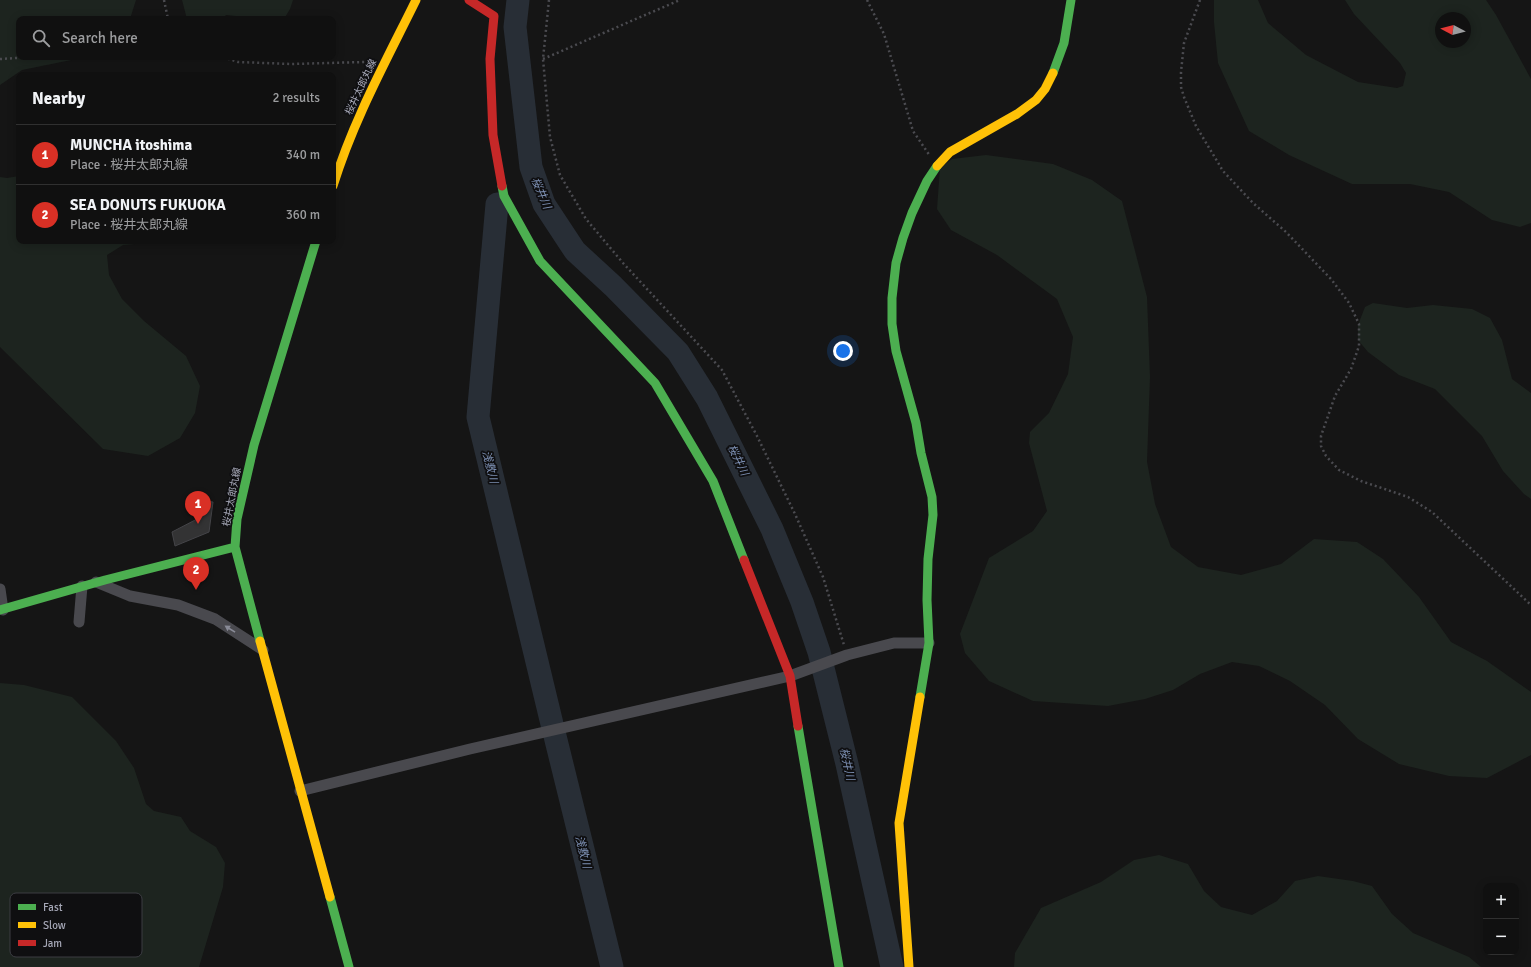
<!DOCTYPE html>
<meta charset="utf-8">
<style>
:root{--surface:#101010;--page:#1e1e1e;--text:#f1f3f6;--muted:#9c9d9f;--line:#303030;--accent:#d93025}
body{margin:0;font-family:Signika,"Noto Sans JP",sans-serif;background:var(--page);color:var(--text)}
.controls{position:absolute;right:12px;bottom:12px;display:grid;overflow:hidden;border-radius:8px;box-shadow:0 2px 10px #0003}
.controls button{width:36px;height:36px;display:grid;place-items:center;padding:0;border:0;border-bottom:1px solid var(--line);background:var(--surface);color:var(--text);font:20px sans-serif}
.compass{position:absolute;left:1435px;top:12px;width:36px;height:36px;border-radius:50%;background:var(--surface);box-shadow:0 2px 10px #0003;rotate:277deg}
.you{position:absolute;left:843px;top:351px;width:14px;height:14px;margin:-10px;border:3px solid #fff;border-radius:50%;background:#1a73e8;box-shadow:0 0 0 6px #1a73e833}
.badge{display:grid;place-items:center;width:26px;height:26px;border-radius:50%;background:var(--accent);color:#fff;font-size:13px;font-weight:700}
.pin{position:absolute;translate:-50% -33px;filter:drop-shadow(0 1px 2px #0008)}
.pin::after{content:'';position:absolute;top:21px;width:14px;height:12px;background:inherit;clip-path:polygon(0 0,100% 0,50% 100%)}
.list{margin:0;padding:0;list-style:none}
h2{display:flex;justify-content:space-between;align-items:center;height:52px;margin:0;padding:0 16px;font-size:17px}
h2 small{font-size:13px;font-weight:400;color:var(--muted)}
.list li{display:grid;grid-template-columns:26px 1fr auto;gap:12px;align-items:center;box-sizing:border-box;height:60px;padding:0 16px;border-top:1px solid var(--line)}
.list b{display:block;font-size:15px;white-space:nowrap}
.list p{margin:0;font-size:13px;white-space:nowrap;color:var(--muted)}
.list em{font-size:13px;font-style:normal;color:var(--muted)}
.icon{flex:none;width:22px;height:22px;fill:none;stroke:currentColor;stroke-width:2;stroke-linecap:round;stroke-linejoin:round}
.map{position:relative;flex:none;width:1531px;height:967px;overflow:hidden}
.search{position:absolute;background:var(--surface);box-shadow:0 2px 10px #0003;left:16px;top:16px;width:320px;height:44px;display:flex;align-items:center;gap:10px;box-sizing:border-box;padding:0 14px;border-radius:8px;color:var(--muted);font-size:15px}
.panel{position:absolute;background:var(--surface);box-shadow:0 2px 10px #0003;left:16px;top:72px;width:320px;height:172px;border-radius:8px}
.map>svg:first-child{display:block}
.green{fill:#1d241f;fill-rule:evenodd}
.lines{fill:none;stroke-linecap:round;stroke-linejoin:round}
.river{stroke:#282e36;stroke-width:23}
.building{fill:#333334;stroke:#444448}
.path{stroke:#4b4b50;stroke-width:2.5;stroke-dasharray:2 3;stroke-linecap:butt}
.street{stroke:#49494e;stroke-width:11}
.fast{stroke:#4caf50;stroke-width:9}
.slow{stroke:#ffc107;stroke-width:9}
.jam{stroke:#c62828;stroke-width:9}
.oneway{fill:#898b97}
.labels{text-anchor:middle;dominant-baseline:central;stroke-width:3.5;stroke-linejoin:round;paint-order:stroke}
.street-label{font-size:10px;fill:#a5a7b6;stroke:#0f0f11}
.water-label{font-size:11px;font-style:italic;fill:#7c8fb2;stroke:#0f0f11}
.key{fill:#0f0f11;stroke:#3c3d43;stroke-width:1}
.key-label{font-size:11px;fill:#a5a7b6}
</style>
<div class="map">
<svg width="1531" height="967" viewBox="0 0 1531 967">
<rect width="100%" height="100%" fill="#151515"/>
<path class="green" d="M0,0h136l-6,19h-111v38h67l-64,13 -22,15z
M182,0h111l-3,9 -6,10h-17l-41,-4 -4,4h-35z
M1214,0h44l10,23 38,32 52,27 39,6 6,-2 3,-13 -6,-10 -46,-49 -9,-14h141l10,15 35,64v144l-11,4 -28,-7 -43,-28 -39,-8h-58l-63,-29 -40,-24 -31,-68 -4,-41zM1441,18h24v24h-24z
M986,155l67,9 39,16 30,21 25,96 3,80 -3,85 8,42 16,43 27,20 43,8 40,-11 33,-25 43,3 26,17 36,38 32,45 36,19 44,31v63l-44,23 -38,-2 -50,-12 -41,-25 -33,-34 -35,-24 -31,-15 -27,-4 -32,12 -27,16 -28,9 -37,7 -75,-5 -44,-20 -24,-28 -5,-19 29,-76 44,-27 14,-20 -18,-68 1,-11 19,-19 19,-39 5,-37 -16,-38 -60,-44 -46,-25 -14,-21 3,-41 12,-9z
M19,176v65h151l-47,4 -16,10 2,20 13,24 22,22 42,35 14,30 -5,27 -15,25 -32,18 -45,-7 -103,-102v-170l7,1z
M1373,303l34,5 26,-3 39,4 18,9 12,22 10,39 19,14v106l-7,-5 -21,-23 -21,-35 -47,-47 -36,-14 -31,-23 -10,-12v-15l7,-18z
M0,683l24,2 48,12 44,44 18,27 12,36 8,7 27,6 9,14 26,16 9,16 -2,24 -24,80h-199z
M1159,855l29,9 16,27 17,16 31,8 25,-14 18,-20 23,-5 35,5 19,5 20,28 21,19 56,24 12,10h-467l1,-14 26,-45 60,-26 33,-22z"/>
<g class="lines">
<path class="river" d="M518,0l-3,27 16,140 13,37 31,47 38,35 65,66 29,46 65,131 30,73 17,50 28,112 45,203
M497,204l-19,213 74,307
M555,736l57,231"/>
</g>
<path class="building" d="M203,501l10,1 -4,30 -34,14 -3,-14 29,-15z"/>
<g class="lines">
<path class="path" d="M164,0l4,19
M549,0l-6,59 7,78 10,38 26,44 37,44 99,107 35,66 38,78 28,63 21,68
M867,0l17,34 29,97 17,25
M1200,0l-16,43 -3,29v15l3,10 12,29 27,45 30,32 33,29 45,47 18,24 10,21v22l-8,23 -16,27 -14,40v10l5,10 13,14 22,11 47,16 24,15 99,93
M223,57l15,5 53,2 74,-2 4,3
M0,59l33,-2
M543,59l137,-59"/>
<path class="street" d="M96,582l34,14 48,9 37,14 48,31
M0,589l3,21
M79,622l3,-36
M300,791l170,-42 320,-73 57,-21 47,-12h35"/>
<path class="fast" d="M1053,73l11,-30 7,-43
M502,186l2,10 36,65 115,122 58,98 31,79
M0,610l105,-30 130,-33
M260,641l-25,-94 2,-28 17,-74 62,-204
M920,697l9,-54 -2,-43 1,-41 5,-44 -1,-18 -11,-44 -5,-30 -20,-72 -4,-27v-26l4,-35 7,-25 9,-25 15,-32 10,-15
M798,726l41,241
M330,897l19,70"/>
<path class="slow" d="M937,166l13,-14 67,-38 19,-14 9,-11 8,-16
M333,186c20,-65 53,-125 83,-186
M260,641l70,256
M909,967l-10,-144 21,-126"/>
<path class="jam" d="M469,0l25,16 -4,43 3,76 9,51
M744,560l46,116 8,50"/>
</g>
<defs><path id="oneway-solid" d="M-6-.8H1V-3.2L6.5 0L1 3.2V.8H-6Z"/></defs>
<use class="oneway" href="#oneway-solid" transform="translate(230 629) rotate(-148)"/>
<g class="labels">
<g class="street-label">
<text transform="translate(361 87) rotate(-65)">桜井太郎丸線</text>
<text transform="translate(232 497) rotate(-79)">桜井太郎丸線</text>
</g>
<g class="water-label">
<text transform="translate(541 193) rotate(67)">桜井川</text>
<text transform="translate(738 460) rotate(64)">桜井川</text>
<text transform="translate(490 467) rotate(76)">浅敷川</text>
<text transform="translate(847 764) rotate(77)">桜井川</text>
<text transform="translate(583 852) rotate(76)">浅敷川</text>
</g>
</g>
<rect x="10" y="893" width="132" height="64" rx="6" class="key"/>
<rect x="18" y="904" width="18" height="6" fill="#4caf50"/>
<rect x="18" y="922" width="18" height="6" fill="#ffc107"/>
<rect x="18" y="940" width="18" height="6" fill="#c62828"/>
<g class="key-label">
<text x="43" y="911">Fast</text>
<text x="43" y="929">Slow</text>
<text x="43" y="947">Jam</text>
</g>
</svg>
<div class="controls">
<button>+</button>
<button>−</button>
</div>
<svg class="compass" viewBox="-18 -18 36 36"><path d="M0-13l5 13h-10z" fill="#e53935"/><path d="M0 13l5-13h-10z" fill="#9c9d9f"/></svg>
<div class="you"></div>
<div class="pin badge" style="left:198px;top:524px">1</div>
<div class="pin badge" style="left:196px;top:590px">2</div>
<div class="search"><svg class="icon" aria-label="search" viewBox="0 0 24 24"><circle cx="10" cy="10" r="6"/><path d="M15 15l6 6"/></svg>Search here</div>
<section class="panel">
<h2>Nearby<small>2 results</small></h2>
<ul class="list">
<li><span class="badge">1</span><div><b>MUNCHA itoshima</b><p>Place · 桜井太郎丸線</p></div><em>340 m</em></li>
<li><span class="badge">2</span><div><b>SEA DONUTS FUKUOKA</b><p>Place · 桜井太郎丸線</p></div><em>360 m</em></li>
</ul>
</section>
</div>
